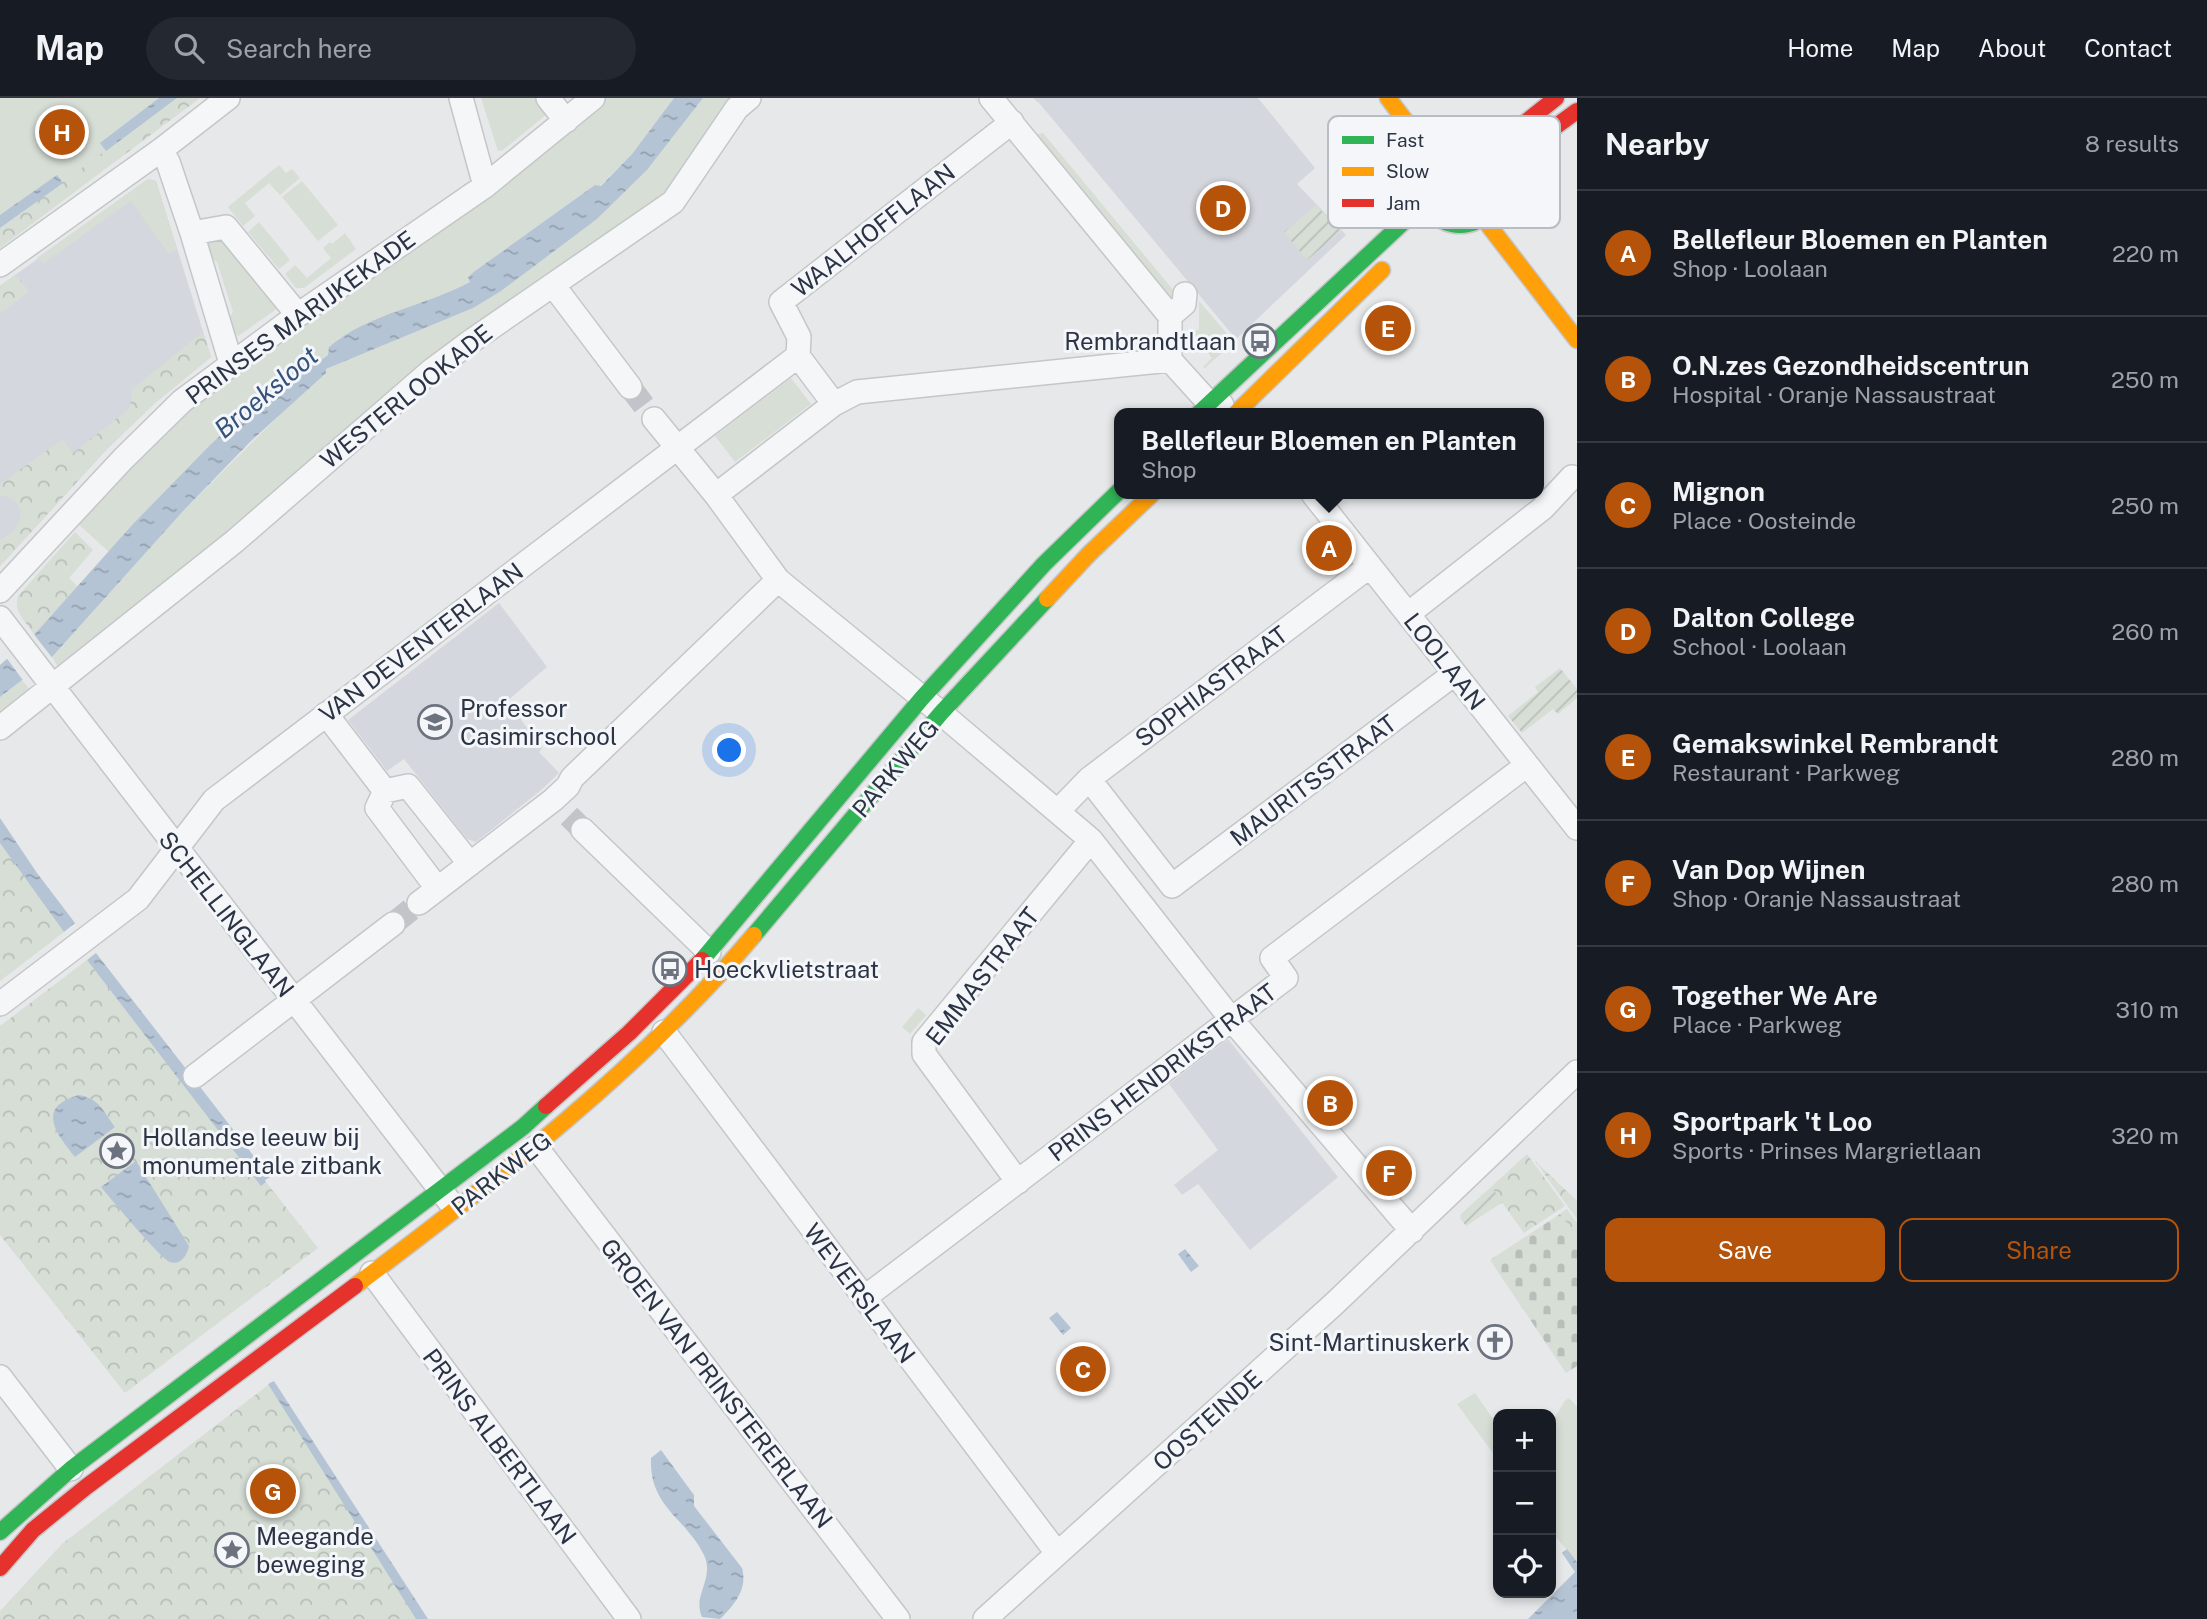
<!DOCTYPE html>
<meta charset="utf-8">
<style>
:root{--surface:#171b24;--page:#242831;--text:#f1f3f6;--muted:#9ea1a6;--line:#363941;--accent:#b45309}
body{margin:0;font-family:"Public Sans",sans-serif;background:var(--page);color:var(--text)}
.controls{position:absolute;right:21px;bottom:21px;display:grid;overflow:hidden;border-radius:14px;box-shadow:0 4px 10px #0003}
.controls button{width:63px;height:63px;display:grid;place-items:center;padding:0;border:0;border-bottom:2px solid var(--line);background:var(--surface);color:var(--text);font:35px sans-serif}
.you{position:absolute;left:730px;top:653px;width:24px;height:24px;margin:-18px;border:5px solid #fff;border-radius:50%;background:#1a73e8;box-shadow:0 0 0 10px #1a73e833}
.badge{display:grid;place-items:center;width:46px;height:46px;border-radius:50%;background:var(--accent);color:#fff;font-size:23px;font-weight:700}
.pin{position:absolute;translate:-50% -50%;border:4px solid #fff;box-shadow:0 2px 7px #0006}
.popup{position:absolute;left:1114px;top:310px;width:430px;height:91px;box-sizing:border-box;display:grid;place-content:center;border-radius:14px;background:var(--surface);filter:drop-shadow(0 2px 5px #0005);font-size:23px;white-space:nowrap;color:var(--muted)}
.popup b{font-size:26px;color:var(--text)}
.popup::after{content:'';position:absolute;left:50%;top:100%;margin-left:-14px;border:14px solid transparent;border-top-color:var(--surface)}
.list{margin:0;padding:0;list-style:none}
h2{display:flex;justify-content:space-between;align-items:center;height:91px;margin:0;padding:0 28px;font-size:30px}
h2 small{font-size:23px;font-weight:400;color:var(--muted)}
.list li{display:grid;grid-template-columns:46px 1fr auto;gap:21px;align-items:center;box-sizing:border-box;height:126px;padding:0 28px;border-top:2px solid var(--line)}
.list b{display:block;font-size:26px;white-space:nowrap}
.list p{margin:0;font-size:23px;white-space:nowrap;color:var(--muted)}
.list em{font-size:23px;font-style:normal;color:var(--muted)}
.actions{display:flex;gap:14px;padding:21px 28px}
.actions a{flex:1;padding:16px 0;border:2px solid var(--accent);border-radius:14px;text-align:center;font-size:24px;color:var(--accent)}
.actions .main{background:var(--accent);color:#fff}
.icon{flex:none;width:38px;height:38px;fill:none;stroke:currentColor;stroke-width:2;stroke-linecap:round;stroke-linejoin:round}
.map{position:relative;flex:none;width:1577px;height:1521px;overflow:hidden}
header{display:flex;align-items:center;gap:42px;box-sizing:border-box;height:98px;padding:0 35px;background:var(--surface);border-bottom:2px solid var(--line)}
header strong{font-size:33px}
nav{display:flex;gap:38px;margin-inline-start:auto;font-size:24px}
.search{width:490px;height:63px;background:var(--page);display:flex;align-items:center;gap:18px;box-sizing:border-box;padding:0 24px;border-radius:38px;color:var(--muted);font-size:26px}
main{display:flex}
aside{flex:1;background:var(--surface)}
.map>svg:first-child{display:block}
.built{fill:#d4d7dd}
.grass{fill:#d6ded6}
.forest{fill:url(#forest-crowns)}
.cemetery{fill:url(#cemetery-stones)}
.garden{fill:url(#garden-furrows)}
.water{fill:url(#water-ripples)}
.pier{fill:#e6e8ea}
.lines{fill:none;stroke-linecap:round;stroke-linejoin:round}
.street-tunnel{stroke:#c1c4c9;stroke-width:23;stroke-dasharray:23 11;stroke-linecap:butt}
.street-casing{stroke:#c4c6c8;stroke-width:26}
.fast-casing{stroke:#c4c6c8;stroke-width:19}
.slow-casing{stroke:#c4c6c8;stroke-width:19}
.jam-casing{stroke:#c4c6c8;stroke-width:19}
.street{stroke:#f5f6f7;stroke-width:23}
.fast{stroke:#30b455;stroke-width:16}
.slow{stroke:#ff9f0a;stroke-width:16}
.jam{stroke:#e5322d;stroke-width:16}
.labels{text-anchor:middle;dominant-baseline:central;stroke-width:6;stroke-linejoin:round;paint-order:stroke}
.street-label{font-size:24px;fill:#2b3445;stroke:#f4f6f9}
.poi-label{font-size:24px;fill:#2b3445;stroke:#f4f6f9;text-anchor:start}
.water-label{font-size:26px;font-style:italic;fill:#34527a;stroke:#f4f6f9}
.key{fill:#f4f6f9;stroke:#b8bcc3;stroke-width:2}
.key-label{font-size:19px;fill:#2b3445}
</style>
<header>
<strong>Map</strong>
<div class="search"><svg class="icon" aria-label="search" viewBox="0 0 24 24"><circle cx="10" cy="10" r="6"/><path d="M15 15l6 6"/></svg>Search here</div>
<nav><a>Home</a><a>Map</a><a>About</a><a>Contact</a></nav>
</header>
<main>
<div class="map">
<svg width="1577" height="1521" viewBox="0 0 1577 1521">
<defs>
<pattern id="forest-crowns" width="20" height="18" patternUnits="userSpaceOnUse" patternTransform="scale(1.75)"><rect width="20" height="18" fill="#d6ded6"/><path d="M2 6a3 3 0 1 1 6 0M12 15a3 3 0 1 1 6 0" fill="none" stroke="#b8bfb9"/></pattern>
<pattern id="cemetery-stones" width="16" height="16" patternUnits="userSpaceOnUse" patternTransform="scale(1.75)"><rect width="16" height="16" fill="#d6ded6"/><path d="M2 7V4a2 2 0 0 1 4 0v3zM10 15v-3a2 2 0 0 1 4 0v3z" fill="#b8bfb9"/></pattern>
<pattern id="garden-furrows" width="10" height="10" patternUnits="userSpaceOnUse" patternTransform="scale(1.75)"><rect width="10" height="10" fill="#d6ded6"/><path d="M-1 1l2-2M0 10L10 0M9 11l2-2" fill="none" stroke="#b8bfb9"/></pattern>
<pattern id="water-ripples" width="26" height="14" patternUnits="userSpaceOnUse" patternTransform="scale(1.75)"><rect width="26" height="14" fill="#b4c4d5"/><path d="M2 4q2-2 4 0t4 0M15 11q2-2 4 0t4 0" fill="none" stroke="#93a0af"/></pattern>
</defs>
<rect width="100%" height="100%" fill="#e6e8ea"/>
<path class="built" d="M1033,0h225l57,70 -18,16 49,51 -110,104 -196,-235z
M148,81l8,2 55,176 -56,46 -48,46 -107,117v-280z
M499,505l48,64 -40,34 35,47 -3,4 20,21 -19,18 -64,51 -9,-3 -63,-80 -17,12 -39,-51z
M1228,941l110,138 -88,73 -52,-66 -16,11 -8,-10 44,-35 -49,-66z"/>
<path class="grass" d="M0,0h170l-66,50 2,3 -43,31 -2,-2 -61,43z
M481,0h57l9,16 -44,36 -5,1z
M606,0h68l-42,56 -32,32h-6l-119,85 -5,11 -21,11 -110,45 -10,9 -1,8 -8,6 -19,1 -91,83 -77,79 -24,28 -34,-31 53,-57 93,-83 315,-225z
M703,0h31l-65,93 -259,184 -218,188 -133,106 -7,-12 133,-148 141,-140 147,-61 124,-89 50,-49z
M1043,35l136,164 -7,4 -135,-163 1,-4z
M279,67l7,8 6,-4 8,9 -20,17 -11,-12 -24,20 10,13 -12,10 -15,-19z
M148,81l8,2 21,68 -8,5 -38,-53 -88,63 -6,-6z
M302,83l36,44 -20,16 -36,-44z
M259,124l31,38 -11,9 -31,-37z
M345,135l11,16 -52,39h-8l-11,-14 10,-9 12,13 24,-20 -8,-10 7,-6 2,2z
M221,140l57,70 -40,28 -5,-4 -4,-13 4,-7 -16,-50 -7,-4 -3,-9 3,-9z
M1199,203l35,41 -29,26 -2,-1 9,-9 -8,-10 -5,4 -7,-7 2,-15h5z
M791,280l20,26 -76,58 -20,-26z
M22,582l9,11 -31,25v-19z
M918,910l8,7 -16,19 -8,-7z
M1475,1295l23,33v34l-41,-56z
M1569,1300l8,9v155l-26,-31v-111c10,-7 9,-17 18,-22z"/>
<path class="forest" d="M177,0h23l-200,150v-20z
M16,176l13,18 -29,22v-28z
M203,234l8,25 -56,46 -48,46 -107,117v-26c25,-12 30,-39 0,-45v-11l63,-45 10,14 57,-45 2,-19z
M75,434l18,18 -24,28 9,9 -44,48c-8,-15 -21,-21 -16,-39z
M0,739l64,95 -64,49z
M87,862l174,225 5,-3 52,66 -193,145 -125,-158v-209z
M1527,1056l38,52 -41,27 -33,-46z
M1535,1063l42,40v18z
M1567,1111l10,14v14l-17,-23z
M272,1284l154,237h-426v-8l62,-67z"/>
<path class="cemetery" d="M1560,1116l17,23v129l-11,7 -76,-113z"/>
<path class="garden" d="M1316,107l25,27 -34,28 -23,-28z
M1560,570l17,21v9l-19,16 -5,-5 -31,24 -14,-17 30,-24 -3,-5z
M1491,1089l12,15 -37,24 -6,-8 1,-4z"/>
<path class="water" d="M159,0h18l-71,53 -6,-8z
M674,0h29l-56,72 -50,49 -96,72 -28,17 -147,61v4l-76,69 -65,67 -133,148 -52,40v-32l34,-30 99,-111 77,-79 91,-83 14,-5 5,4 8,-6 1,-8c38,-33 97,-41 141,-65l-2,-5 7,-6 120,-86 6,1 31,-32z
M57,77l6,8 -63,45v-13z
M0,720l37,55 38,50 -11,9 -64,-89z
M96,855l174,224 -5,3 1,2 -5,4 -174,-226z
M79,997c21,4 24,16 36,32l-40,30c-20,-24 -39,-50 4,-62z
M136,1063l53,85c-2,9 -8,20 -19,16 -10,-4 -58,-62 -69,-75z
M1185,1151l14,17 -8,6 -13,-18z
M1057,1214l14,16 -8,7 -14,-17z
M274,1283l154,238h-12l-148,-235z
M661,1352l33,45v11l48,62c6,21 -8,37 -22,51l-18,-2c-10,-22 13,-38 2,-62 -19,-38 -55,-48 -53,-97z
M1567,1451l10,13v57h-49l47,-47 -13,-19z"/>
<path class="pier" d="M32,534l22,28 -29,23 -20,-27z"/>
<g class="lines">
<path class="street-tunnel" d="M630,289l24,32
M569,718l14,14
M393,826l26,-21"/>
<g class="street-casing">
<path id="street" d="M461,0l24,88
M548,0l18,23
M991,0l179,218
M161,52l7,12 24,71 39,130
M192,135l34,-6 72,88
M0,167l161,-115 67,-52
M553,187l77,102
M1185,196l-1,10 -14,12v44l39,43 13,2
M798,258l1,-19 -18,-35 231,-180
M798,258l36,48
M654,321l62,76 62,85 163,133 150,127 141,180 180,211
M1313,396l264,334
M716,397l118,-91 23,-12 313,-32
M0,493l123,-132 59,-58 116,-86 187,-129 108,-88
M1408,516l135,-106 29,-31
M0,520l449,583
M326,616l59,77
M0,630l235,-187 196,-170 39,-29 203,-140 64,-94 12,-10
M1089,681l83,107 282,-212
M1058,713l31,-32 281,-213
M583,732l126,122
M437,790l-60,-80 8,-17 23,-5 62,78
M419,805l134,-103 15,-14 4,-8 206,-198
M0,906l138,-105 76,-99 584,-444
M664,934l393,521
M195,978l198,-152
M536,1049l362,472
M1018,1084l-94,-128v-12l167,-202
M372,1175l257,346
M864,1200l422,-320 -14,-20 255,-193
M0,1279l71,92
M985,1521l349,-315 243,-232"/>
</g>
<g class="fast-casing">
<path id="fast" d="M1423 90a37 37 0 1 1 74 0a37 37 0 1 1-74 0Z
M1199,315l226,-211
M754,837l187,-222 106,-114
M702,862l220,-262 122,-134 75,-73
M0,1434l71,-63 452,-342 23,-21"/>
</g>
<g class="slow-casing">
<path id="slow" d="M1388,0l47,62
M1483,120l94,122
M1236,315l146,-143
M1047,501l42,-45 63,-60
M355,1188c141,-106 284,-215 399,-351"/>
</g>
<g class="jam-casing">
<path id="jam" d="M1511,36l45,-36
M1494,73l83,-60
M546,1008l83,-73 73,-73
M0,1470l33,-38 53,-43 269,-201"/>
</g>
<use href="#street" class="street"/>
<use href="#fast" class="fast"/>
<use href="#slow" class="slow"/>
<use href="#jam" class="jam"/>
</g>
<defs>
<g id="bus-ring" transform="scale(1.75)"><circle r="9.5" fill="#f4f6f9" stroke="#6c737f" stroke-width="1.5"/><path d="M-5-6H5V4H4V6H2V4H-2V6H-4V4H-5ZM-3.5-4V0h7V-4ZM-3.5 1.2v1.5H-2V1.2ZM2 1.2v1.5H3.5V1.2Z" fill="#6c737f"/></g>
<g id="school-ring" transform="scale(1.75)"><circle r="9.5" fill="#f4f6f9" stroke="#6c737f" stroke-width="1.5"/><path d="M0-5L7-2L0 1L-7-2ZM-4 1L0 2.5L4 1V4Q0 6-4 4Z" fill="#6c737f"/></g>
<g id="sight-ring" transform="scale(1.75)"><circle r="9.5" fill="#f4f6f9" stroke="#6c737f" stroke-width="1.5"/><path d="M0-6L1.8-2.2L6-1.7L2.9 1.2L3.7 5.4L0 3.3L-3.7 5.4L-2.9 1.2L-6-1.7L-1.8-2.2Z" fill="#6c737f"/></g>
<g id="church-ring" transform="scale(1.75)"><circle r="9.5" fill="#f4f6f9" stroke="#6c737f" stroke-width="1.5"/><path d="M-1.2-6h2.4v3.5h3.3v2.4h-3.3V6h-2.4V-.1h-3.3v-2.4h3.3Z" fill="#6c737f"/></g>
</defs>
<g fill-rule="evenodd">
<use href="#bus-ring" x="1260" y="243"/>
<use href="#school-ring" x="435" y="624"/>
<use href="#bus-ring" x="670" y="871"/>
<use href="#sight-ring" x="117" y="1053"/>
<use href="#church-ring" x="1495" y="1244"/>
<use href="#sight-ring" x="232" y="1452"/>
</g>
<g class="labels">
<g class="street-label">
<text transform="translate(873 132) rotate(-38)">WAALHOFFLAAN</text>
<text transform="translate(300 219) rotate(-36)">PRINSES MARIJKEKADE</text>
<text transform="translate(406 298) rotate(-39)">WESTERLOOKADE</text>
<text transform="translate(421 544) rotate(-37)">VAN DEVENTERLAAN</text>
<text transform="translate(1445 563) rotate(52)">LOOLAAN</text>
<text transform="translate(1211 588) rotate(-37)">SOPHIASTRAAT</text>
<text transform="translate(895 670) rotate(-50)">PARKWEG</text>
<text transform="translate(1313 682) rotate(-37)">MAURITSSTRAAT</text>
<text transform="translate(227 816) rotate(52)">SCHELLINGLAAN</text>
<text transform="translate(982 878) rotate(-52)">EMMASTRAAT</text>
<text transform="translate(1162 974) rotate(-37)">PRINS HENDRIKSTRAAT</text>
<text transform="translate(501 1075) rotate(-38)">PARKWEG</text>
<text transform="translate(860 1195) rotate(53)">WEVERSLAAN</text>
<text transform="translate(717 1285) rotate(52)">GROEN VAN PRINSTERERLAAN</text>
<text transform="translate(1207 1322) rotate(-42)">OOSTEINDE</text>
<text transform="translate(500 1348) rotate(53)">PRINS ALBERTLAAN</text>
</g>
<g class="poi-label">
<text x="1236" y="243" text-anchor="end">Rembrandtlaan</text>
<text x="460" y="610">Professor<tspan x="460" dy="28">Casimirschool</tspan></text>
<text x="694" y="871">Hoeckvlietstraat</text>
<text x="142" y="1039">Hollandse leeuw bij<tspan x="142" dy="28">monumentale zitbank</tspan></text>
<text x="1470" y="1244" text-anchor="end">Sint-Martinuskerk</text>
<text x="256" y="1438">Meegande<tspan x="256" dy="28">beweging</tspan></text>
</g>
<g class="water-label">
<text transform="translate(266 294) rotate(-40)">Broeksloot</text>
</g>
</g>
<rect x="1328" y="18" width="232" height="112" rx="10" class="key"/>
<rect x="1342" y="38" width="32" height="8" fill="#30b455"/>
<rect x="1342" y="69" width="32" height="9" fill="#ff9f0a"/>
<rect x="1342" y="101" width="32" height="8" fill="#e5322d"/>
<g class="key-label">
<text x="1386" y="49">Fast</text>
<text x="1386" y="80">Slow</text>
<text x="1386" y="112">Jam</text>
</g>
</svg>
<div class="controls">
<button>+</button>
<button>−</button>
<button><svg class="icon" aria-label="locate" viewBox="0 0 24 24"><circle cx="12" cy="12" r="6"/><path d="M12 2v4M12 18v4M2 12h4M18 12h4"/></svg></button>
</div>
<div class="you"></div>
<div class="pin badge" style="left:1329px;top:450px">A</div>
<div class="popup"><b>Bellefleur Bloemen en Planten</b>Shop</div>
<div class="pin badge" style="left:1330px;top:1005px">B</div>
<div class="pin badge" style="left:1083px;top:1271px">C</div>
<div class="pin badge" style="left:1223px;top:110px">D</div>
<div class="pin badge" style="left:1388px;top:230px">E</div>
<div class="pin badge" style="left:1389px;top:1075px">F</div>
<div class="pin badge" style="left:273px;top:1393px">G</div>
<div class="pin badge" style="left:62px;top:34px">H</div>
</div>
<aside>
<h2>Nearby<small>8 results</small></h2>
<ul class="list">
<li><span class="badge">A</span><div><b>Bellefleur Bloemen en Planten</b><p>Shop · Loolaan</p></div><em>220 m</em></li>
<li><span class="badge">B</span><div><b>O.N.zes Gezondheidscentrun</b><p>Hospital · Oranje Nassaustraat</p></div><em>250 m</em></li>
<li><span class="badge">C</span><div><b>Mignon</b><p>Place · Oosteinde</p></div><em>250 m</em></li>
<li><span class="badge">D</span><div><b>Dalton College</b><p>School · Loolaan</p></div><em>260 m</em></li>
<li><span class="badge">E</span><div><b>Gemakswinkel Rembrandt</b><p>Restaurant · Parkweg</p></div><em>280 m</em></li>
<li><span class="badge">F</span><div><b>Van Dop Wijnen</b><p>Shop · Oranje Nassaustraat</p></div><em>280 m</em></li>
<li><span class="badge">G</span><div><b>Together We Are</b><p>Place · Parkweg</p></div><em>310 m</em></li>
<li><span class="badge">H</span><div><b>Sportpark 't Loo</b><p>Sports · Prinses Margrietlaan</p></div><em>320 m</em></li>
</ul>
<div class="actions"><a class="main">Save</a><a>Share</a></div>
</aside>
</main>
